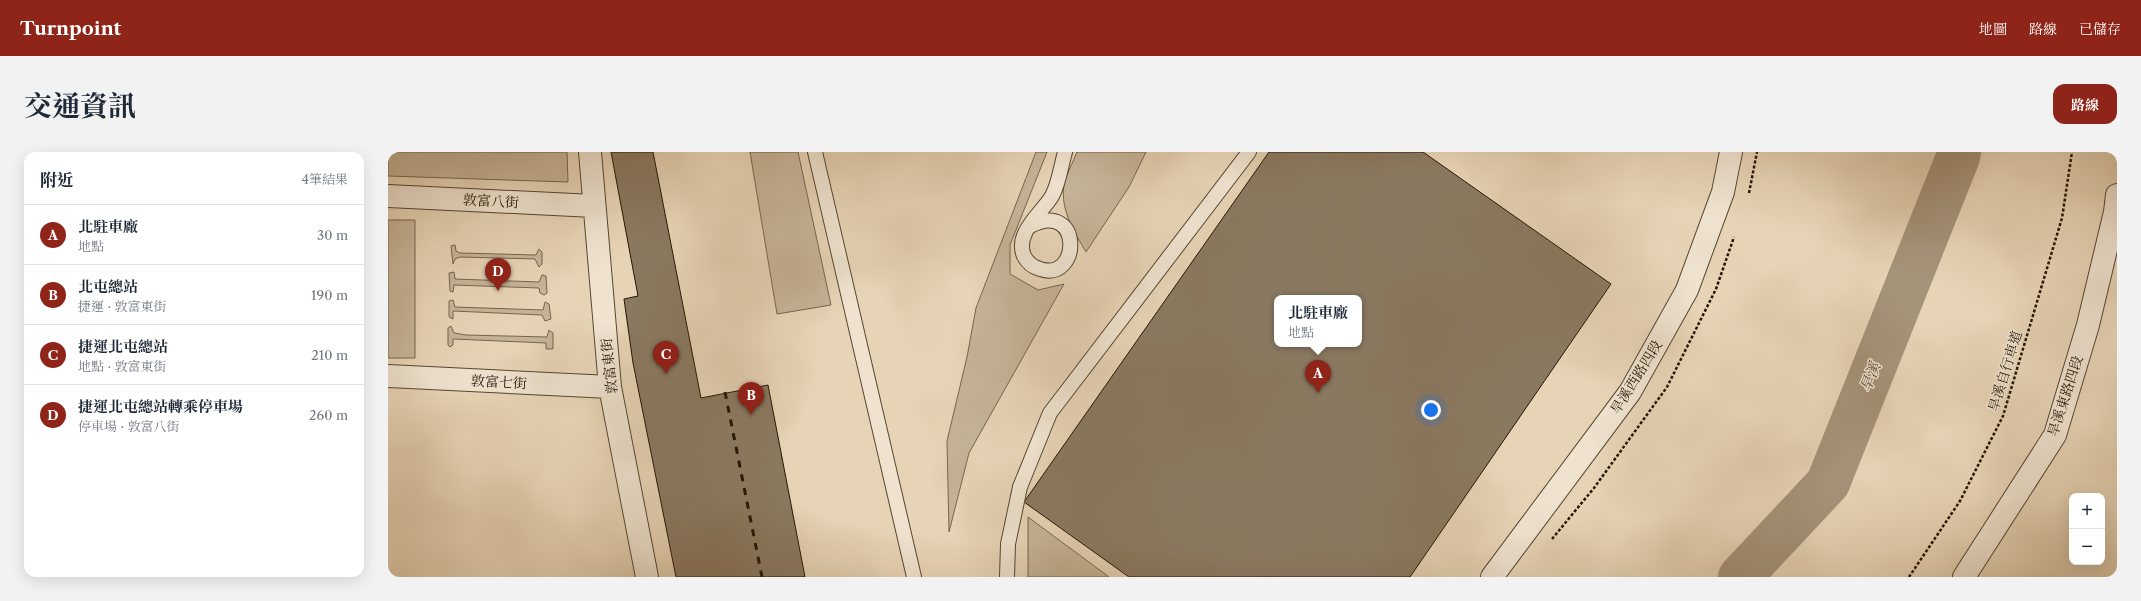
<!DOCTYPE html>
<html lang="zh-TW">
<meta charset="utf-8">
<style>
:root{--surface:#fff;--page:#f2f2f3;--text:#1f2937;--muted:#747a83;--line:#e0e1e3;--accent:#8f2418}
body{margin:0;font-family:"Libre Caslon Text","Noto Serif TC",serif;background:var(--page);color:var(--text)}
.controls{position:absolute;right:12px;bottom:12px;display:grid;overflow:hidden;border-radius:8px;box-shadow:0 4px 16px #0002}
.controls button{width:36px;height:36px;display:grid;place-items:center;padding:0;border:0;border-bottom:1px solid var(--line);background:var(--surface);color:var(--text);font:20px sans-serif}
.you{position:absolute;left:1043px;top:258px;width:14px;height:14px;margin:-10px;border:3px solid #fff;border-radius:50%;background:#1a73e8;box-shadow:0 0 0 6px #1a73e833}
.badge{display:grid;place-items:center;width:26px;height:26px;border-radius:50%;background:var(--accent);color:#fff;font-size:13px;font-weight:700}
.pin{position:absolute;translate:-50% -33px;filter:drop-shadow(0 1px 2px #0008)}
.pin::after{content:'';position:absolute;top:21px;width:14px;height:12px;background:inherit;clip-path:polygon(0 0,100% 0,50% 100%)}
.popup{position:absolute;left:886px;top:143px;width:88px;height:52px;box-sizing:border-box;display:grid;place-content:center;border-radius:8px;background:var(--surface);filter:drop-shadow(0 1px 3px #0005);font-size:13px;white-space:nowrap;color:var(--muted)}
.popup b{font-size:15px;color:var(--text)}
.popup::after{content:'';position:absolute;left:50%;top:100%;margin-left:-8px;border:8px solid transparent;border-top-color:var(--surface)}
.list{margin:0;padding:0;list-style:none}
h2{display:flex;justify-content:space-between;align-items:center;height:52px;margin:0;padding:0 16px;font-size:17px}
h2 small{font-size:13px;font-weight:400;color:var(--muted)}
.list li{display:grid;grid-template-columns:26px 1fr auto;gap:12px;align-items:center;box-sizing:border-box;height:60px;padding:0 16px;border-top:1px solid var(--line)}
.list b{display:block;font-size:15px;white-space:nowrap}
.list p{margin:0;font-size:13px;white-space:nowrap;color:var(--muted)}
.list em{font-size:13px;font-style:normal;color:var(--muted)}
.map{position:relative;flex:none;width:1729px;height:425px;overflow:hidden;border-radius:12px}
header{display:flex;align-items:center;gap:24px;box-sizing:border-box;height:56px;padding:0 20px;background:var(--accent);color:#fff}
header strong{font-size:19px}
nav{display:flex;gap:22px;margin-inline-start:auto;font-size:14px}
.intro{display:flex;align-items:center;justify-content:space-between;box-sizing:border-box;height:96px;padding:0 24px}
h1{margin:0;font-size:28px}
.button{padding:10px 18px;border-radius:12px;background:var(--accent);color:#fff;font-size:14px;font-weight:700}
main{display:flex;gap:24px;padding:0 24px}
aside{flex:1;background:var(--surface);border-radius:12px;box-shadow:0 4px 16px #0002}
.map>svg:first-child{display:block}
.green{fill:#c6b498;stroke:#76654e}
.lines{fill:none;stroke-linecap:round;stroke-linejoin:round}
.river{stroke:#a5937a;stroke-width:44}
.building{fill:#8a7961;stroke:#251605;fill-rule:evenodd}
.lane-casing{stroke:#564631;stroke-width:16}
.street-casing{stroke:#564631;stroke-width:24}
.path{stroke:#251605;stroke-width:2.5;stroke-dasharray:3 2;stroke-linecap:butt}
.lane{stroke:#efe3d0;stroke-width:14}
.street{stroke:#efe3d0;stroke-width:22}
.rail{stroke:#251605;stroke-width:3;stroke-dasharray:7 7;stroke-linecap:butt}
.labels{text-anchor:middle;dominant-baseline:central;stroke-width:3;stroke-linejoin:round;paint-order:stroke}
.street-label{font-size:14px;fill:#251605;stroke:#efe3d0}
.water-label{font-size:15px;font-style:italic;fill:#584834;stroke:#efe3d0}
</style>
<header>
<strong>Turnpoint</strong>
<nav><a>地圖</a><a>路線</a><a>已儲存</a></nav>
</header>
<div class="intro"><h1>交通資訊</h1><a class="button">路線</a></div>
<main>
<aside>
<h2>附近<small>4筆結果</small></h2>
<ul class="list">
<li><span class="badge">A</span><div><b>北駐車廠</b><p>地點</p></div><em>30 m</em></li>
<li><span class="badge">B</span><div><b>北屯總站</b><p>捷運 · 敦富東街</p></div><em>190 m</em></li>
<li><span class="badge">C</span><div><b>捷運北屯總站</b><p>地點 · 敦富東街</p></div><em>210 m</em></li>
<li><span class="badge">D</span><div><b>捷運北屯總站轉乘停車場</b><p>停車場 · 敦富八街</p></div><em>260 m</em></li>
</ul>
</aside>
<div class="map">
<svg width="1729" height="425" viewBox="0 0 1729 425">
<rect width="100%" height="100%" fill="#e7d4b6"/>
<filter id="stains"><feTurbulence type="fractalNoise" baseFrequency=".005" numOctaves="4"/><feColorMatrix values="0 0 0 0 .2 0 0 0 0 .09 0 0 0 0 .02 0 0 0 .5 -.17"/></filter>
<radialGradient id="worn" r=".72"><stop offset=".6" stop-color="#630" stop-opacity="0"/><stop offset="1" stop-color="#630" stop-opacity=".3"/></radialGradient>
<path class="green" d="M0,0h179l1,30 -180,-6z
M362,0h48l33,153 -54,9z
M648,0h11l-37,93v29l28,16 26,-6 -95,169 -20,79 -2,-91 20,-84 9,-49z
M689,0h69l-17,35 -43,65c-12,-20 -28,-46 -21,-71 3,-10 8,-19 12,-29z
M0,68h27v138h-27z
M67,93l1,6 4,2 76,2 3,-6 3,3v12l-3,3 -4,-8 -75,-2 -5,2 -2,5 -2,-18z
M66,120l1,7 84,3 3,-7 4,1 1,17 -3,2 -4,-2 -1,-5 -85,-3 -1,7 -3,-1 -1,-18z
M65,148l2,7 88,3 2,-8 4,2 2,15 -6,2 -3,-6 -89,-4v8l-4,-2v-16z
M63,174l3,7 12,2 81,2 2,-7 4,3v16h-7v-6l-93,-4v6l-3,2 -2,-2v-17z
M640,365l81,60h-81z"/>
<g class="lines">
<path class="river" d="M1352,425l88,-94 130,-326 1,-5"/>
</g>
<path class="building" d="M223,0h42l48,246 67,-13 37,192h-129l-43,-214 -9,-64 14,-3z
M881,0h154l188,132 -201,293h-281l-105,-75zM889,146h82v46h-82z"/>
<g class="lines">
<g class="lane-casing">
<path id="lane" d="M427,0l99,425
M642,74c53,-27 51,57 10,43 -7,-2 -13,-7 -16,-13 -10,-23 18,-43 28,-60 7,-13 9,-30 13,-44
M619,425l1,-33 12,-57 30,-74 199,-261"/>
</g>
<g class="street-casing">
<path id="street" d="M202,0l20,235 37,190
M0,44l206,10
M0,224l222,11
M1104,425l138,-185 57,-102 36,-98 8,-40
M1576,425l91,-142 33,-110 27,-113 2,-17"/>
</g>
<path class="path" d="M1361,41l8,-41
M1164,387l42,-51 73,-101 49,-98 18,-52
M1521,425l51,-76 43,-85 59,-198 10,-66"/>
<use href="#lane" class="lane"/>
<use href="#street" class="street"/>
<path class="rail" d="M337,240l37,185"/>
</g>
<g class="labels">
<g class="street-label">
<text transform="translate(103 49) rotate(3)">敦富八街</text>
<text transform="translate(221 214) rotate(-96)">敦富東街</text>
<text transform="translate(1617 219) rotate(-73)">旱溪自行車道</text>
<text transform="translate(1248 225) rotate(-58)">旱溪西路四段</text>
<text transform="translate(111 230) rotate(3)">敦富七街</text>
<text transform="translate(1677 244) rotate(-72)">旱溪東路四段</text>
</g>
<g class="water-label">
<text transform="translate(1482 225) rotate(-68)">旱溪</text>
</g>
</g>
<rect width="100%" height="100%" filter="url(#stains)"/>
<rect width="100%" height="100%" fill="url(#worn)"/>
</svg>
<div class="controls">
<button>+</button>
<button>−</button>
</div>
<div class="you"></div>
<div class="pin badge" style="left:930px;top:241px">A</div>
<div class="popup"><b>北駐車廠</b>地點</div>
<div class="pin badge" style="left:363px;top:263px">B</div>
<div class="pin badge" style="left:278px;top:222px">C</div>
<div class="pin badge" style="left:110px;top:139px">D</div>
</div>
</main>
